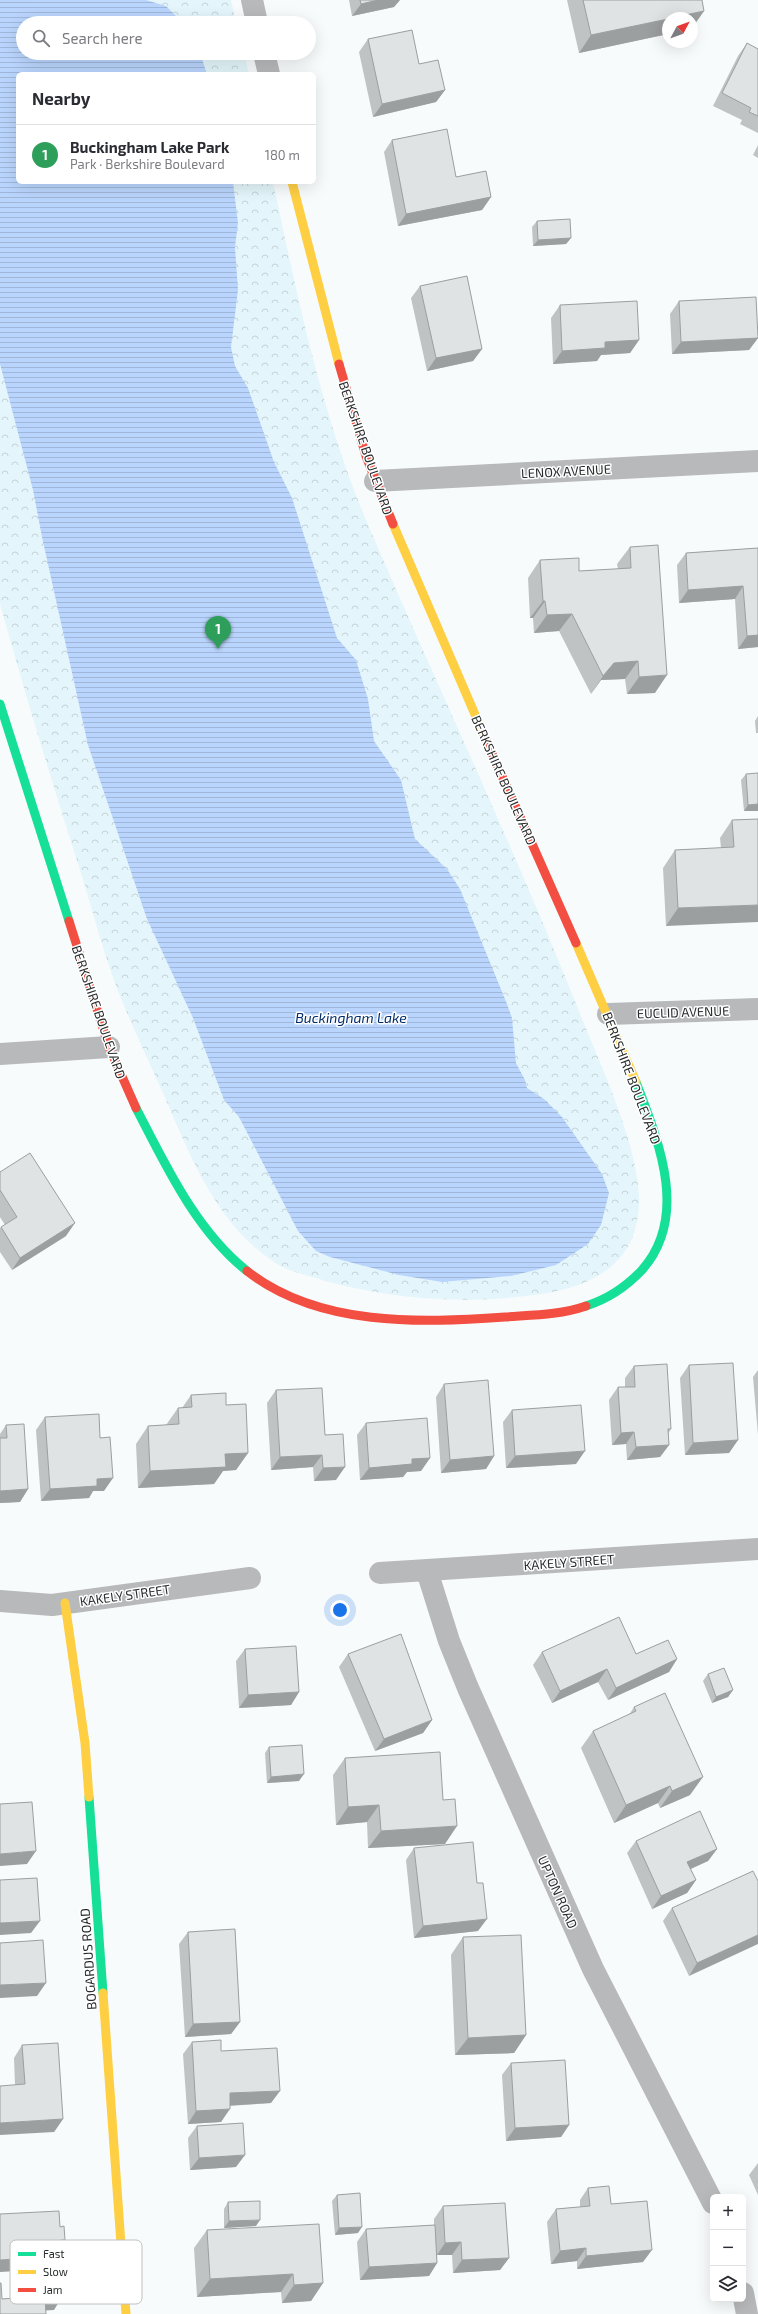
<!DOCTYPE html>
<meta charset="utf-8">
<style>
:root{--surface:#fff;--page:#f2f2f3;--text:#2b2b33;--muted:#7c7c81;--line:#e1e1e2;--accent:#1a73e8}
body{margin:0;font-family:"Exo 2",sans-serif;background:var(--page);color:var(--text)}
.controls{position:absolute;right:12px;bottom:12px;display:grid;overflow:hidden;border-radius:6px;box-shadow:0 4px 16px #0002}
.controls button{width:36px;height:36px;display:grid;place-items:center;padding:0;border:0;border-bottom:1px solid var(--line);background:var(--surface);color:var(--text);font:20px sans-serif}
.compass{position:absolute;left:662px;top:12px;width:36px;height:36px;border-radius:50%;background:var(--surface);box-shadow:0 4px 16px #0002;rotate:49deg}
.you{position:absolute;left:340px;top:1610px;width:14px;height:14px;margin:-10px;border:3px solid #fff;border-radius:50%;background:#1a73e8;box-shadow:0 0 0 6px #1a73e833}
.badge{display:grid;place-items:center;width:26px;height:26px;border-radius:50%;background:var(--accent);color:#fff;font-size:13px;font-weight:700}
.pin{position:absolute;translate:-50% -33px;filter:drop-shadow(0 1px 2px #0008)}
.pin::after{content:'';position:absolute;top:21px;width:14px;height:12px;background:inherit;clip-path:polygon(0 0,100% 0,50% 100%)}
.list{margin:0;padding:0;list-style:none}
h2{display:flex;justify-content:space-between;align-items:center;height:52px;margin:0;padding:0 16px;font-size:17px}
h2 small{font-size:13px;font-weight:400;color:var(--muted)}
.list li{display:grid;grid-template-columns:26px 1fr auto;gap:12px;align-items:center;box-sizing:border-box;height:60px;padding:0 16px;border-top:1px solid var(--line)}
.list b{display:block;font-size:15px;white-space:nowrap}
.list p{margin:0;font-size:13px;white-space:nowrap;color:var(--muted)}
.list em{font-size:13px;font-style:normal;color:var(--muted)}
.icon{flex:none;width:22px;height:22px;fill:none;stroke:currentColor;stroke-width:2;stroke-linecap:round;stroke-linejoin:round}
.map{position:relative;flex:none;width:758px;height:2314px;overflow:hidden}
.search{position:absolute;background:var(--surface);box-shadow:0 4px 16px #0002;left:16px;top:16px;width:300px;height:44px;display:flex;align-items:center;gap:10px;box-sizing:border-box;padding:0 14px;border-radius:22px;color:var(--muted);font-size:15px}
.panel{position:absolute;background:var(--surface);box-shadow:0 4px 16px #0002;left:16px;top:72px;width:300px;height:112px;border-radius:6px}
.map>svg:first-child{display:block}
.park{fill:url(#park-crowns)}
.water{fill:url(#water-rules)}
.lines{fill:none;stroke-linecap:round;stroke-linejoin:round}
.street{stroke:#b7b9ba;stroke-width:22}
.fast{stroke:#16e098;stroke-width:9}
.slow{stroke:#ffcf43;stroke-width:9}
.jam{stroke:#f24e42;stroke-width:9}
.wall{fill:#c0c3c3}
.shaded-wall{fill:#9c9f9f}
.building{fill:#dfe3e3;stroke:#9c9f9f}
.labels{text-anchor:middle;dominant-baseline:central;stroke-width:3;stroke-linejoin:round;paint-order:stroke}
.street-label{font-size:13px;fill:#282c2d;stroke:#fff}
.water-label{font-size:14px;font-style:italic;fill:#002d69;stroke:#fff}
.key{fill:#fff;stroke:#bec0c0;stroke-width:1}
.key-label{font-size:11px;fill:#282c2d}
</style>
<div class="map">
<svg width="758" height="2314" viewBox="0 0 758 2314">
<defs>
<pattern id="park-crowns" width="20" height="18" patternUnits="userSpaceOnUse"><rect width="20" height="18" fill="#e4f6fb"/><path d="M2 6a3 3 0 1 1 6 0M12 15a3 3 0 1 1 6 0" fill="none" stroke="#c4d3d7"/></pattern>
<pattern id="water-rules" width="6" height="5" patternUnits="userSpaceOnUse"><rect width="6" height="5" fill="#bad5fd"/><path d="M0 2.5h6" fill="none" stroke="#a0b7d9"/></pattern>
</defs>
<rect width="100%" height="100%" fill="#f8fbfc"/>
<path class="park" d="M0,0h231l5,23h-213v30h221l5,21h-231v108h255c25,117 49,235 96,345 71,165 148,327 214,494 20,50 57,129 56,181 -1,64 -49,86 -105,93 -74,10 -151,4 -222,-18 -14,-4 -29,-8 -41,-17 -56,-38 -82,-107 -108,-167 -14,-31 -28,-61 -41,-92 -17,-41 -28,-86 -41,-128 -29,-90 -56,-179 -81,-269z"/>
<path class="water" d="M0,0h146l20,6 17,17h-160v30h177l7,21h-189v108h215l5,41 -3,24 3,43 -7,57 4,19 13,22 26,74 18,36 45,140 19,22 12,39 6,42 27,39 14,59 32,30 13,20 47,115 5,14 4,45 9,17 2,8 17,11 18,18 40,57 7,19 -8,32 -13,19 -32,21 -45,11 -69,6 -43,-7 -69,-18 -14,-6 -18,-20 -59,-114 -15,-17 -31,-82 -46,-99 -59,-174 -46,-208 -9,-47 -33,-126z"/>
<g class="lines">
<path class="street" d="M252,0l5,23
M264,53l5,21
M375,481l383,-20
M608,1014l150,-5
M0,1054l109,-7
M427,1571l22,70 19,47 125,281 120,234
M380,1573l378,-24
M0,1601l52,4 198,-27
M743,2293l4,21"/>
<path class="fast" d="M0,704l69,217
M136,1108c29,56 60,123 111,163
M586,1306c22,-7 41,-20 56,-36 48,-54 16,-130 -6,-188
M89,1797l14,196"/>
<path class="slow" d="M292,182l47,182
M393,524l93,216
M576,943l60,139
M65,1603l20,140 4,54
M103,1993l23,321"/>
<path class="jam" d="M339,364l27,92 27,68
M486,740l90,203
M69,921l40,126 27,61
M247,1271c72,56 173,52 258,46 28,-2 55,-2 81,-11"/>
</g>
<path class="wall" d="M349,0h51l-6,7 -42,9z
M567,0h135l2,11 -12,17 -24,-10v16l-89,19z
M368,39l51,25 26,26 -9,12 -63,15 -14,-65z
M747,43l11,6v84l-18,-9 2,-4 -29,-14 25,-50z
M392,140l64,37 35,20 -9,13 -84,16 -14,-74z
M758,145v13l-5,-3z
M537,221l34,17 -5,6 -33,2 -1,-19z
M420,286l62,63 -9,12 -46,10 -16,-73z
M679,301l79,37 -9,12 -77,4 -2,-40z
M560,305l79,35 -9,13 -29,2 -4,6 -44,3 -2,-46z
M630,547l25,146 -28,1 -2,-15 -24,1 -10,14 -32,-63 -25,2 -1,-15h-3l-2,-40 12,-18 39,11 39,-2 -1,-5z
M758,548v99l-20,2 -3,-50 -56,4 -2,-38 9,-12z
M758,716v17h-2l-1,-12z
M746,774l12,37h-14l-3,-31z
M758,819l-92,107 -3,-58 12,-18 46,-2 -1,-10 12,-18z
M0,1172l66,64 -54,34 -12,-18v-24l5,-3 -5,-8z
M689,1365l49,75 -9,13 -44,2 -5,-77z
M634,1366l37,63 -3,5 1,11 -9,12 -33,3 -1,-16 -14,1 -3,-45 9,-13h7v-9z
M758,1370v65l-5,-58z
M444,1384l50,72 -8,13 -45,4 -5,-76z
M276,1390l49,45 11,45 -22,1 -1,-14 -42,3 -4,-67z
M191,1395l35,10 22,48 -12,17 -13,1 -9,13 -76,4 -2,-44 12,-18 18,-1 12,-17h4z
M512,1410l64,54 -70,4 -3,-46z
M45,1417l55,21 4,53h-11l-4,7 -48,3 -5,-71z
M366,1423l64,35 -9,13 -14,1 -4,5 -43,3 -3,-45z
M6,1425l22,64 -8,13 -20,1v-69z
M245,1649l54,43 -8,13 -52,3 -3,-47z
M542,1652l94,2 41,5 -8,13 -61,28 -10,-18 -46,21 -19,-38z
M348,1654l84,66 -9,13 -48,18 -36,-84z
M708,1674l25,16 -5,7 -16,6 -9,-22z
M634,1707l56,88 -30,13 -2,-5 -44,20 -33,-75 12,-17 36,-16z
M269,1747l30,34 -32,2 -2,-30z
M345,1758l100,86 -77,4 -1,-26 -31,3 -3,-50z
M636,1841l81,8 -9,12 -17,8 5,11 -9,13 -35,16 -25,-56z
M414,1848l64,83 -64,7 -8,-78z
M758,1881l-69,95 -26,-55 9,-13z
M188,1932l52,90 -9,12 -46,3 -6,-93z
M463,1937l63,98 -12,18 -59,2 -4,-100z
M192,2042l29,9 50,52 -41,3 -9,16 -33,2 -5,-70z
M22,2045l41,74 -9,13 -39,-47 -1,-27z
M511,2063l58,62 -8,12 -55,4 -4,-66z
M197,2126l39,41 -46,3 -2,-32z
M758,2163v32l-9,-20z
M588,2188l23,16 32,58 -66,7v-8l-26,3 -4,-42 9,-13 24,-2v-7z
M337,2195l21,38 -23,2 -3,-34z
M228,2202l28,24 -32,2v-19z
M443,2206l66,52 -9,12 -47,3 -1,-18h-15v8l-8,13 -69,4 -3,-38 9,-13 68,-4v-6z
M207,2230l116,53 -12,18 -29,2 -1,-11 -84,5 -3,-49z
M25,2271l29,39h-8l-44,-11 15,-1 -1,-14z"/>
<path class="shaded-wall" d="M378,0h22l-6,7 -42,9 9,-12z
M704,11l-12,17v-10h-21z
M668,19v15l-89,19 12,-18z
M445,90l-9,12 -63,15 9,-13z
M491,197l-9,13 -84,16 8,-12z
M571,238l-5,6 -33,2 5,-6z
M758,338l-9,12 -77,4 9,-12z
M639,340l-9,13 -29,2 -4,6 -44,3 9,-13 43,-9z
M482,349l-9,12 -46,10 9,-13z
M743,586l-8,13 -56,4 9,-13z
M543,601h2l-12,17h-3z
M572,614l-13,17 -25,2 13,-18z
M758,635v12l-20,2 9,-13z
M638,661l-13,18 -24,1 -10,14 12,-18 11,-13z
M667,675l-12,18 -28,1 12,-17z
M758,804v7h-14l4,-6z
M758,905v17l-92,4 12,-18z
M75,1223l-9,13 -54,34 8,-12z
M634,1432l-8,12 -14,1 9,-12z
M738,1440l-9,13 -44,2 8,-12z
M669,1445l-9,12 -33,3 9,-13z
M585,1451l-9,13 -70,4 9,-12z
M248,1453l-12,17 -13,1 -9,13 -76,4 12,-17 75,-17z
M322,1455l-9,12 -42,3 9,-13z
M494,1456l-8,13 -45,4 9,-13z
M430,1458l-9,13 -14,1 -4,5 -43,3 9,-12 43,-9z
M345,1467l-9,13 -22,1 9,-13z
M113,1478l-9,13h-11l-4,7 -48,3 9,-12 47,-10z
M28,1489l-8,13 -20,1v-12z
M677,1659l-8,13 -61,28 8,-12z
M607,1669l-9,13 -46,21 8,-12z
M733,1690l-5,7 -16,6 4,-6z
M299,1692l-8,13 -52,3 9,-13z
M432,1720l-9,13 -48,18 9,-12z
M304,1774l-5,7 -32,2 4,-6z
M703,1777l-13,18 -30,13 12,-17z
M670,1786l-12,17 -44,20 12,-18z
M379,1805l-12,17 -31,3 12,-18z
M457,1826l-12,18 -77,4 13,-17z
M717,1849l-9,12 -29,13 8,-12z
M36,1851l-9,13 -27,2v-12z
M696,1880l-9,13 -35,16 9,-13z
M487,1919l-9,12 -64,7 9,-12z
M40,1921l-9,12 -31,2v-12z
M758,1935v9l-69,32 8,-13z
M46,1983l-9,13 -37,2v-13z
M240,2022l-9,12 -46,3 8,-13z
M526,2035l-12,18 -59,2 13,-17z
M280,2091l-9,12 -50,3 9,-13z
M230,2109l-9,13 -33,2 8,-13z
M63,2119l-9,13 -54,3v-12z
M569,2125l-8,12 -55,4 9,-13z
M245,2155l-9,12 -46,3 9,-12z
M260,2220l-4,6 -32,2 5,-7z
M362,2227l-4,6 -23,2 4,-7z
M61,2240h4l-9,12z
M461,2242l-9,13h-15l8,-12z
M586,2248l-9,13 -26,3 9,-13z
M652,2250l-9,12 -66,7 9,-13z
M62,2256l-9,13 -53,3v-12z
M509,2258l-9,12 -47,3 9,-13z
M437,2263l-8,13 -69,4 9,-13z
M293,2274l-12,18 -84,5 13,-18z
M323,2283l-12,18 -29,2 12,-18z
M62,2297l-8,13 -18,1 9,-13z"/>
<path class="building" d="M360,0h18l-17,4z
M583,0h119l2,11 -33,7h-3v1l-77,16z
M412,30l7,34 19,-4 7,30 -63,14 -14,-65z
M747,43l11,6v67l-9,-4 2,-4 -29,-15z
M447,129l9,48 30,-6 5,26 -85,17 -14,-74z
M570,219l1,19 -33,2 -1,-19z
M467,276l15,73 -46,9 -16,-72z
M756,297l2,41 -77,4 -2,-41z
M637,301l2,39 -34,2v6l-43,3 -2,-46z
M658,545l9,130 -28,2 -1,-16 -24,2 -11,13 -31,-62 -25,1 -2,-14h-2l-3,-41 39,-2v13l52,-3 -1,-21z
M758,548v87l-11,1 -4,-50 -55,4 -2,-37z
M758,773v31l-10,1 -2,-31z
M758,819v86l-80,3 -3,-58 59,-3 -2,-27z
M30,1153l45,70 -55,35 -19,-31 16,-10 -17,-27v-18z
M733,1363l5,77 -45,3 -4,-78z
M667,1364l4,65h-3l1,16 -33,2 -2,-15 -13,1 -3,-46h17l-1,-21z
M488,1380l6,76 -44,4 -6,-76z
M322,1388l3,47 18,-1 2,33 -22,1 -1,-13 -42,2 -4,-67z
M226,1393v12l20,-1 2,49 -23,1 1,13 -76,4 -2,-45 31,-2 -1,-16 14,-1 -1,-12z
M581,1405l4,46 -70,5 -3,-46z
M99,1414l1,24 10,-1 3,41 -16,1v7l-47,3 -5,-72z
M427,1418l3,40 -18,1v5l-43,4 -3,-45z
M24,1424l4,65 -28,2v-53h7l-1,-13z
M619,1617l17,37 32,-14 9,19 -61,29 -9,-19 -47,22 -18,-39z
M401,1634l31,86 -48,19 -36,-85z
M296,1646l3,46 -51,3 -3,-46z
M724,1668l9,22 -17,7 -8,-23z
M665,1693l38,84 -31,14 -2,-5 -44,19 -33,-74 43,-20 -2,-4z
M302,1745l2,29 -33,3 -2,-30z
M440,1752l3,48 12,-1 2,27 -76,5 -2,-26 -31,2 -3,-49z
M32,1802l4,49 -36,3v-50z
M700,1811l17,38 -30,13 9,18 -35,16 -25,-55z
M473,1842l4,41h6l4,36 -64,7 -9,-78z
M753,1871l5,10v54l-61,28 -25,-55z
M37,1878l3,43 -40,2v-43z
M235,1929l5,93 -47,2 -5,-92z
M521,1935l5,100 -58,3 -5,-101z
M43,1940l3,43 -46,2v-42z
M221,2040v11l56,-3 3,43 -50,2v16l-34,2 -4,-69z
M58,2043l5,76 -63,4v-37l25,-2 -3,-39z
M565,2060l4,65 -54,3 -4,-65z
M243,2123l2,32 -46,3 -2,-32z
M609,2186l2,18 36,-3 5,49 -66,6v-8l-26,3 -4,-42 34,-3 -2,-18z
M360,2193l2,34 -23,1 -2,-33z
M260,2201v19l-31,1 -1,-19z
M505,2203l4,55 -47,2 -1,-18 -16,1 -2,-37z
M59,2211l1,16 4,-1 1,14h-4l1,16 -62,4v-46z
M319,2224l4,59 -29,2 -1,-11 -83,5 -3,-49z
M435,2225l2,38 -68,4 -3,-38z
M61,2269l1,28 -17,1 1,16h-46v-31h1l1,16 25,-2 -2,-26z"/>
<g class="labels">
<g class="street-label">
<text transform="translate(366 448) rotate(71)">BERKSHIRE BOULEVARD</text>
<text transform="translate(566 471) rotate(-3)">LENOX AVENUE</text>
<text transform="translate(504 780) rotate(66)">BERKSHIRE BOULEVARD</text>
<text transform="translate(99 1012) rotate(71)">BERKSHIRE BOULEVARD</text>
<text transform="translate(683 1012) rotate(-2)">EUCLID AVENUE</text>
<text transform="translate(632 1078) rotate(69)">BERKSHIRE BOULEVARD</text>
<text transform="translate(569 1562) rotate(-4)">KAKELY STREET</text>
<text transform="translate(125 1595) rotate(-8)">KAKELY STREET</text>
<text transform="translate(558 1892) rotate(66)">UPTON ROAD</text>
<text transform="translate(88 1959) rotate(-94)">BOGARDUS ROAD</text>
</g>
<g class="water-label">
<text x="351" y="1017">Buckingham Lake</text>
</g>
</g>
<rect x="10" y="2240" width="132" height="64" rx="6" class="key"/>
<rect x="18" y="2252" width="18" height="4" fill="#16e098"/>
<rect x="18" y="2270" width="18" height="4" fill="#ffcf43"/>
<rect x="18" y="2288" width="18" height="4" fill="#f24e42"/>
<g class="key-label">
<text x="43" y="2258">Fast</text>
<text x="43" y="2276">Slow</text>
<text x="43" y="2294">Jam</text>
</g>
</svg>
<div class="controls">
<button>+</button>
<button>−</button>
<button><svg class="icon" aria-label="layers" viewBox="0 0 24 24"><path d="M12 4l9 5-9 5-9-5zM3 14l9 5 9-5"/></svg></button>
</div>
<svg class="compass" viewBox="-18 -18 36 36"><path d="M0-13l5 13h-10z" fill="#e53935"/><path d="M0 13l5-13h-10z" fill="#7c7c81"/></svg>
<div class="you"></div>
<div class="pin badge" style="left:218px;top:649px;background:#2e9e5b">1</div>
<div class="search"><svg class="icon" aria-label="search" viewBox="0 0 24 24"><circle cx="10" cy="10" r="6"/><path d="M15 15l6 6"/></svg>Search here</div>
<section class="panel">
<h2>Nearby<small></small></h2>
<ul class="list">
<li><span class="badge" style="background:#2e9e5b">1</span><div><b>Buckingham Lake Park</b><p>Park · Berkshire Boulevard</p></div><em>180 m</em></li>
</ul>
</section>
</div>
